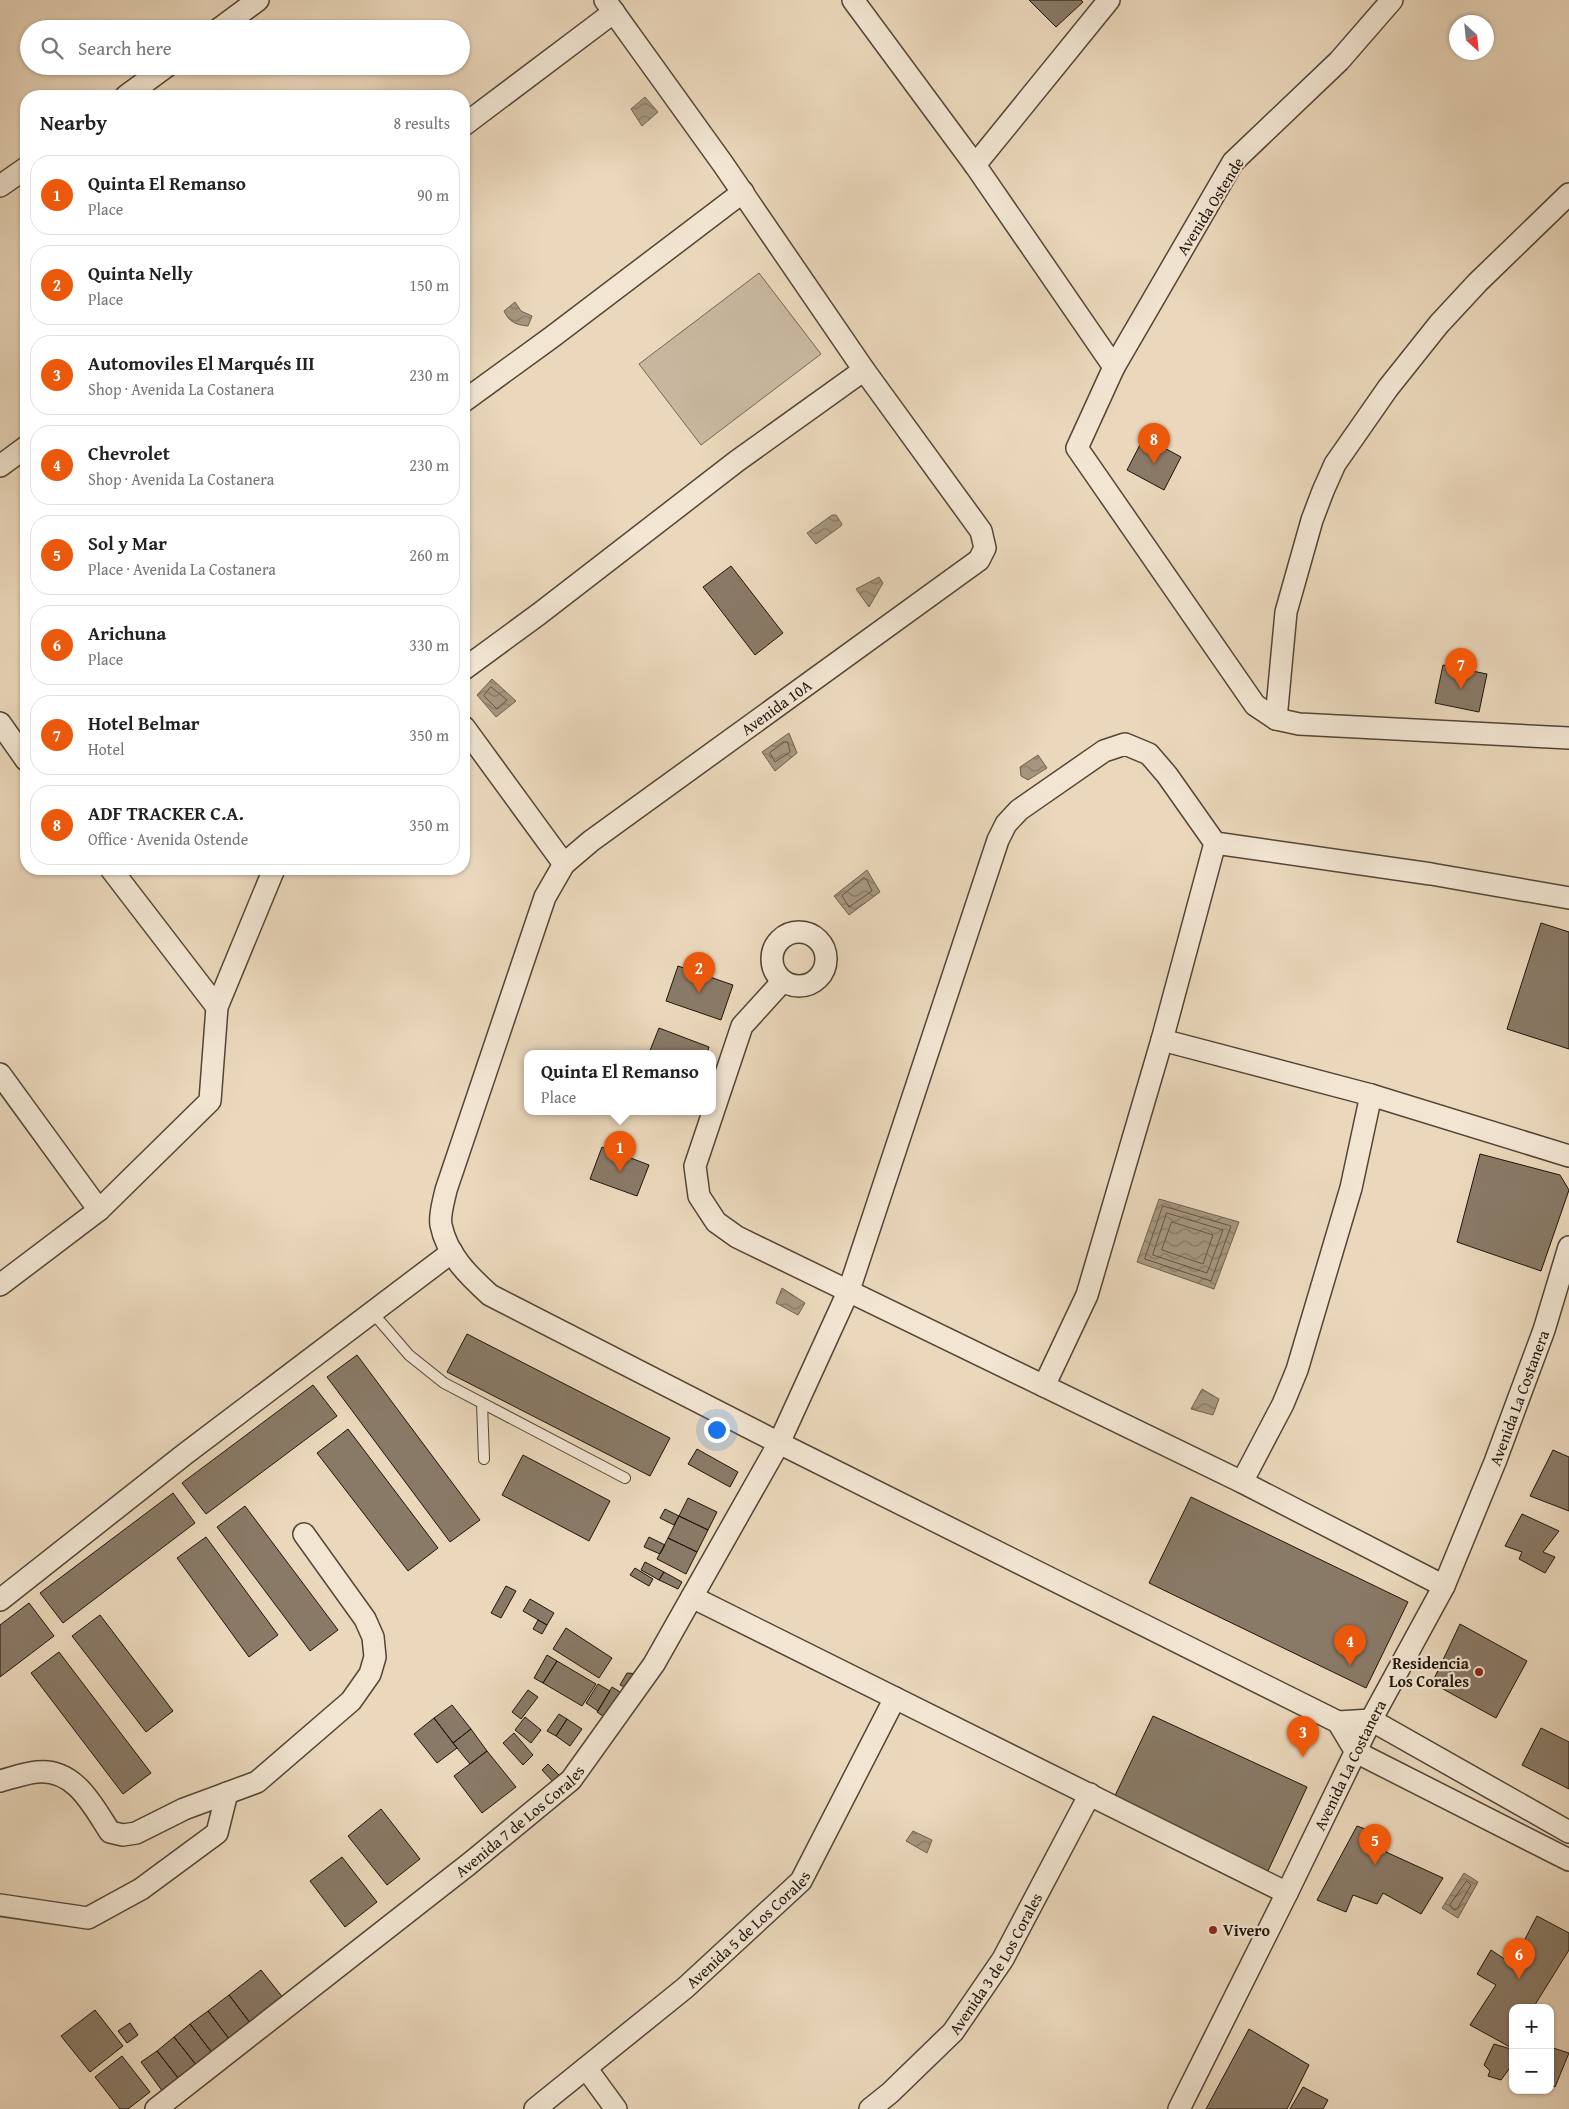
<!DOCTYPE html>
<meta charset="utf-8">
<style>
:root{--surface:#fff;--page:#f6f6f6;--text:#222;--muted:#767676;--line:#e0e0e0;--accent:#ea580c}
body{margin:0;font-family:"Gentium Book Plus",serif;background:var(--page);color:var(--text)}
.controls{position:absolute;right:15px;bottom:15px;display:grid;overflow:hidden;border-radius:10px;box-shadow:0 1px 4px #0004}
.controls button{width:45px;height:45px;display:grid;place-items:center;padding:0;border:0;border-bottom:1px solid var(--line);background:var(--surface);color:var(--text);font:25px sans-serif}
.compass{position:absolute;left:1449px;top:15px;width:45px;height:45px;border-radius:50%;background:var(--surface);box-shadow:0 1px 4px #0004;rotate:153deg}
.you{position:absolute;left:716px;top:1429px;width:18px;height:18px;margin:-12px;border:4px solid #fff;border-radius:50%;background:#1a73e8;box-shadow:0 0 0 8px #1a73e833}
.badge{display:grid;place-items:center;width:32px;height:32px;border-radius:50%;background:var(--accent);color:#fff;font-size:16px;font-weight:700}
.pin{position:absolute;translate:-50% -41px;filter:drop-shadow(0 1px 2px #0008)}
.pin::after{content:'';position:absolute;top:26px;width:18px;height:15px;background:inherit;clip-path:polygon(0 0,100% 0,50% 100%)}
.popup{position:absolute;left:524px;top:1050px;width:192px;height:65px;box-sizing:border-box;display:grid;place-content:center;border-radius:10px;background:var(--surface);filter:drop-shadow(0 1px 4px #0005);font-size:16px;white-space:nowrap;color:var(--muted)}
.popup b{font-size:19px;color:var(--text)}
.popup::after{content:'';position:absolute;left:50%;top:100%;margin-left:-10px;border:10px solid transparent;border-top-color:var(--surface)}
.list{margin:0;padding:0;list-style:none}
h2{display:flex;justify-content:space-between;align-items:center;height:65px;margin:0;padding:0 20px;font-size:21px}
h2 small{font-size:16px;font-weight:400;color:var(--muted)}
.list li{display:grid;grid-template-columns:32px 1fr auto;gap:15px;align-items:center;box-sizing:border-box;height:80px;margin:0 10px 10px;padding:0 10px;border:1px solid var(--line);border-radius:20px}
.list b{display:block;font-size:19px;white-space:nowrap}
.list p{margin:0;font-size:16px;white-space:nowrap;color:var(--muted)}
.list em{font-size:16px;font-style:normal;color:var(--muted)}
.icon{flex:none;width:28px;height:28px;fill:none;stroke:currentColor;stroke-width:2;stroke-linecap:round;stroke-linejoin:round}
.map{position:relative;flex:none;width:1569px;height:2109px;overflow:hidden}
.search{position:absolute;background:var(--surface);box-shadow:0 1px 4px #0004;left:20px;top:20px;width:450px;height:55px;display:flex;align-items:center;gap:12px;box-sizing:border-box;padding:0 18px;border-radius:28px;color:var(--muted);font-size:19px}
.panel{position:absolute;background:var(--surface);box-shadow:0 1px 4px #0004;left:20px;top:90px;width:450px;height:785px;border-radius:20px}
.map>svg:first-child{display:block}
.garden{fill:#c8b79e;stroke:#746654}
.water{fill:url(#water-waves);stroke:#706250}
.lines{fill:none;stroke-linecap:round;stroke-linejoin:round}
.shore{stroke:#625644;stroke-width:1}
.building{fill:#897a67;stroke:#1f150a}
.lane-casing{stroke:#524636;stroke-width:12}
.street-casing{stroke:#524636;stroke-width:24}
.lane{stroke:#f2e6d3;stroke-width:10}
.street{stroke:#f2e6d3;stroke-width:21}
.poi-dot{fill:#8f2418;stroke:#f2e6d3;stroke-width:2}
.labels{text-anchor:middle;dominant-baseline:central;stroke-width:4.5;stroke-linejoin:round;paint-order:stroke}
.street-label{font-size:16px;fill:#1f150a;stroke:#f2e6d3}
.poi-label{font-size:16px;font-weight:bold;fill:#1f150a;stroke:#f2e6d3;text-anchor:end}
</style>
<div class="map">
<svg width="1569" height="2109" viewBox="0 0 1569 2109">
<defs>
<pattern id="water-waves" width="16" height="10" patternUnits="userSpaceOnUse" patternTransform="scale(1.25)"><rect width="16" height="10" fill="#a6967f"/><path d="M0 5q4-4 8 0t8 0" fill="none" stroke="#877966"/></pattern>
</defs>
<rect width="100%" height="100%" fill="#ebd8bc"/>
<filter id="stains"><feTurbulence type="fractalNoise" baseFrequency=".004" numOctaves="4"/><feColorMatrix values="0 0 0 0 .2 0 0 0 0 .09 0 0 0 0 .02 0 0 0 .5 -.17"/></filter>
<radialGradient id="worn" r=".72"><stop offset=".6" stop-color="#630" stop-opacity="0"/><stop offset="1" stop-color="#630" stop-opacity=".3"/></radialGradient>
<path class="garden" d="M759,273l62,81 -120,91 -62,-81z"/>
<path class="water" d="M645,97l13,15 -16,14 -11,-17z
M515,302l6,9 11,5 -4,10c-12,-1 -19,-4 -24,-15z
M832,515h4l6,9 -1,2 -25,18 -9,-11z
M879,577l4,6 -14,24 -13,-18z
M492,679l24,22 -20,16 -19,-22z
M789,733l8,20 -22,18 -13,-19z
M1038,755l9,13 -19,12 -7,-4 -1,-9z
M867,870l13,22 -31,23 -15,-19z
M1159,1199l80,23 -25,67 -77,-27z
M782,1288l23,15 -7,12 -22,-12z
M1202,1389l17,10 -6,16 -22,-6z
M913,1831l19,9 -5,13 -21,-12z
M1464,1873l14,9 -20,36 -16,-10z"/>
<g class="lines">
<path class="shore" d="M491,687l16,13 -10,9 -13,-13z
M785,742l3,1 2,9 -15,10 -5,-9z
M864,878l3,2 5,11 -23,16 -7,-11z
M1163,1206l68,20 -20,55 -66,-22z
M1167,1213l56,17 -16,43 -54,-18z
M1172,1222l41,13 -10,29 -41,-14z
M1467,1881l4,4 -14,24 -3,1 -4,-5z"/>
</g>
<path class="building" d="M1029,0h52l2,2 -27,25z
M1144,437l37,20 -17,33 -37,-20z
M731,566l52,67 -28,22 -52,-68z
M1443,665l44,9 -8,38 -44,-9z
M1541,923l28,9v117l-62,-20z
M678,966l55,19 -12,35 -55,-19z
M659,1028l50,19 -2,6h-58z
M602,1147l47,18 -12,31 -47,-17z
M1480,1154l80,21 9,15 -28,81 -84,-29z
M467,1334l203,104 -20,38 -203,-104z
M357,1355l123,165 -30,22 -123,-165z
M313,1385l24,31 -131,98 -24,-31z
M348,1429l90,119 -30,23 -91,-118z
M697,1449l41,23 -8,15 -42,-23z
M1553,1450l16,7v54l-39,-15z
M523,1455l87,46 -21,40 -87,-46z
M173,1493l22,30 -132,100 -23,-30z
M1191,1497l217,105 -42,86 -217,-105z
M688,1498l29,14 -9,18 -29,-14z
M245,1506l93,124 -28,21 -93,-124z
M665,1509l14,7 -5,9 -14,-7z
M1522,1514l37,17 -16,21 12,5 -10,16 -26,-14 3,-7 -17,-6z
M679,1516l29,14 -11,22 -29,-14z
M206,1537l72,98 -29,22 -72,-99z
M649,1537l16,8 -5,9 -16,-7z
M668,1538l29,14 -11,22 -29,-15z
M645,1562l19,10 -5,8 -18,-10z
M635,1568l18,11 -4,7 -19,-11z
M664,1572l18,10 -4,7 -19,-9z
M506,1586l10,5 -15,27 -10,-5z
M530,1599l24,14 -7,12 -24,-14z
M29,1603l25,33 -54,41v-52z
M100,1615l73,96 -27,21 -74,-96z
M538,1620l9,5 -5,9 -9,-5z
M1460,1624l67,37 -31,57 -64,-35z
M566,1628l46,30 -13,20 -46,-29z
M59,1652l92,121 -28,21 -92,-121z
M547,1655l10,6 -14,22 -9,-5z
M557,1661l39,23 -14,22 -39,-23z
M627,1673l13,1 -9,16 -11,-5z
M598,1684l12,7 -12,20 -12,-8z
M612,1687l13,8 -15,26 -13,-9z
M528,1690l10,7 -17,22 -9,-7z
M452,1705l19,24 -18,14 -19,-25z
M559,1714l8,5 -11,17 -9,-5z
M1153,1716l154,71 -40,86 -155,-71z
M525,1717l16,13 -10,13 -16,-13z
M434,1718l23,30 -20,15 -23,-29z
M567,1719l15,10 -12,17 -14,-10z
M1541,1728l28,14v47l-47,-24z
M471,1729l16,22 -17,13 -17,-21z
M514,1733l19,22 -10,10 -20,-22z
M487,1751l29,36 -34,26 -28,-37z
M548,1764l15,15 -7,6 -14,-15z
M381,1809l39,50 -33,26 -39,-49z
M1357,1826l33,12 -4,14 57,26 -22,36 -38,-21 -6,11 -24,-9 -7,17 -29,-12z
M342,1857l35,45 -32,25 -35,-46z
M1537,1916l32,17v17l-36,58h-20v33l-3,6 -40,-22 26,-40 -19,-11 14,-24 21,14z
M261,1970l23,29 -33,25 -22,-29z
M229,1995l22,29 -21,16 -22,-29z
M95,2010l28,36 -33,26 -29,-36z
M208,2011l22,29 -17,14 -23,-30z
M130,2023l8,12 -11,8 -9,-12z
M190,2024l23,30 -16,12 -23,-29z
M1249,2029l60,36 -22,44h-81z
M174,2037l23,29 -18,13 -22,-28z
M1494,2044l17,5 2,-3v25l-4,-2 -8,11 -13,-4 2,-5 -6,-6z
M1550,2047l19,6 -14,34 -5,-2z
M157,2051l22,28 -16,13 -22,-30z
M122,2056l28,36 -22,17h-8l-25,-32z
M1303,2087l25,13 -5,9h-33z"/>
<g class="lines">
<g class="lane-casing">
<path id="lane" d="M372,1312l37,43 35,28 181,95
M482,1403l2,56"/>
</g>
<g class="street-casing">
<g id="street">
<path d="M605,0l118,164 141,206 117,161 4,17 -6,12 -388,281 -27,23 -19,33 -99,293c-2,10 -7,25 -5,35 6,30 28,51 49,70l289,148 559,279 33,-2 198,112"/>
<path d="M853,0l122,165 139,202"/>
<path d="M1392,0l-53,61 -106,101 -119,205 -37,81 178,257 21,14 23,5 270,14"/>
<path d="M219,29l39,-29"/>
<path d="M126,96l41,-30"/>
<path d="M464,125l150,-113"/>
<path d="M975,165l134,-165"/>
<path d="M0,186l26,-18"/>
<path d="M464,401l88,-64 191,-145"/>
<path d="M0,466l26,-19"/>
<path d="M464,669l75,-55 198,-153 127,-91"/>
<path d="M1276,719l10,-107 26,-92 11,-29 12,-27 53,-76 51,-64 39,-42 91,-88"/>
<path d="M0,723l26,37"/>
<path d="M464,727l100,137"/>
<path d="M111,869l106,138"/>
<circle cx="799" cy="959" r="27"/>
<path d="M782,982l-40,44 -47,140 4,30 17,26 21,15 505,245 202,104"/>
<path d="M1162,1040l209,55 198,61"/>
<path d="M0,1074l99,136"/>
<path d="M0,1285l99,-75 111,-109 7,-94 57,-138"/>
<path d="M1044,1386l43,-91 75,-255 53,-197"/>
<path d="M1242,1482l41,-78 14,-34 54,-182 20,-93"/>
<path d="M692,1597l595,296"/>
<path d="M0,1600l185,-146 267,-202"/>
<path d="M1338,1722l18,30 213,108"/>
<path d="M0,1781c12,-3 25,-8 37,-9 38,-4 56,34 73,60l13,3 13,-2 48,-24 73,-27 94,-81 19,-27 5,-17 -2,-20 -8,-18 -61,-85"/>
<path d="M0,1905l88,13 53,-29 76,-56 10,-40"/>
<path d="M586,2068l30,41"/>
<path id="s1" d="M156,2109l313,-245 102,-84 83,-116 125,-221 70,-153 149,-450 8,-16 13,-14 85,-59 21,-7 24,10 18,21 48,68 216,31 138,24"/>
<path id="s2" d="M535,2109l150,-121 116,-107 94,-183"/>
<path id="s3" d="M870,2109l20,-16 63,-61 50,-73 87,-165"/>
<path id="s4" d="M1179,2109l108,-216 84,-173 73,-134 51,-124 49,-132 25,-83"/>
</g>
</g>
<use href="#lane" class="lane"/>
<use href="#street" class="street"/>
</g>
<g class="poi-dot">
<circle cx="1479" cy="1672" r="5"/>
<circle cx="1213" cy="1930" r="5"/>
</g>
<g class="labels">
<g class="street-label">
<text transform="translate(1210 206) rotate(-58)">Avenida Ostende</text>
<text transform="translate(776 707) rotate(-36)">Avenida 10A</text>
<text stroke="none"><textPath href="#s4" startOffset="789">Avenida La Costanera</textPath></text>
<text stroke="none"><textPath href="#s4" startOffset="384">Avenida La Costanera</textPath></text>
<text stroke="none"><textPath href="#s1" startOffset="464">Avenida 7 de Los Corales</textPath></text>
<text stroke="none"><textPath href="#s2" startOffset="279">Avenida 5 de Los Corales</textPath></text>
<text stroke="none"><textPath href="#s3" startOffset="194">Avenida 3 de Los Corales</textPath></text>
</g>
<g class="poi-label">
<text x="1469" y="1663">Residencia<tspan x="1469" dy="18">Los Corales</tspan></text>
<text x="1223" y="1930" text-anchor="start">Vivero</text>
</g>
</g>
<rect width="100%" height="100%" filter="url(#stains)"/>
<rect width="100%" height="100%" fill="url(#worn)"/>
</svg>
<div class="controls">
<button>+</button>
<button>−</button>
</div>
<svg class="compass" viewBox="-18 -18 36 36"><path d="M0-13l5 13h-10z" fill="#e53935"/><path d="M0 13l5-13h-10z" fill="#767676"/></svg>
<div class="you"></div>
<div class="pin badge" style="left:620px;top:1172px">1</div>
<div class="popup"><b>Quinta El Remanso</b>Place</div>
<div class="pin badge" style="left:699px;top:993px">2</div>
<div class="pin badge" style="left:1303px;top:1757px">3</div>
<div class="pin badge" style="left:1350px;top:1666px">4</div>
<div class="pin badge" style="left:1375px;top:1865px">5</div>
<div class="pin badge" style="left:1519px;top:1979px">6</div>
<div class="pin badge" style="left:1461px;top:689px">7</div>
<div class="pin badge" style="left:1154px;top:464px">8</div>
<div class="search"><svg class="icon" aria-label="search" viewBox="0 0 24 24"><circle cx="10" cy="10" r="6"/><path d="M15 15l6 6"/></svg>Search here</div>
<section class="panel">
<h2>Nearby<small>8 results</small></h2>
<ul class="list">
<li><span class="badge">1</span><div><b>Quinta El Remanso</b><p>Place</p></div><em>90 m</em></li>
<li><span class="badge">2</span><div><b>Quinta Nelly</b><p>Place</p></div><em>150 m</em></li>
<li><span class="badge">3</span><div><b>Automoviles El Marqués III</b><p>Shop · Avenida La Costanera</p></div><em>230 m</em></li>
<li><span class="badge">4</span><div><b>Chevrolet</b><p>Shop · Avenida La Costanera</p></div><em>230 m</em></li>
<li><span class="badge">5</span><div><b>Sol y Mar</b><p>Place · Avenida La Costanera</p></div><em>260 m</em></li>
<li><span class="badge">6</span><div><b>Arichuna</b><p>Place</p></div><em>330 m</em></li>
<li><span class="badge">7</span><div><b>Hotel Belmar</b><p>Hotel</p></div><em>350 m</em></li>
<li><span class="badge">8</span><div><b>ADF TRACKER C.A.</b><p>Office · Avenida Ostende</p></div><em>350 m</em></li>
</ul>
</section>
</div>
